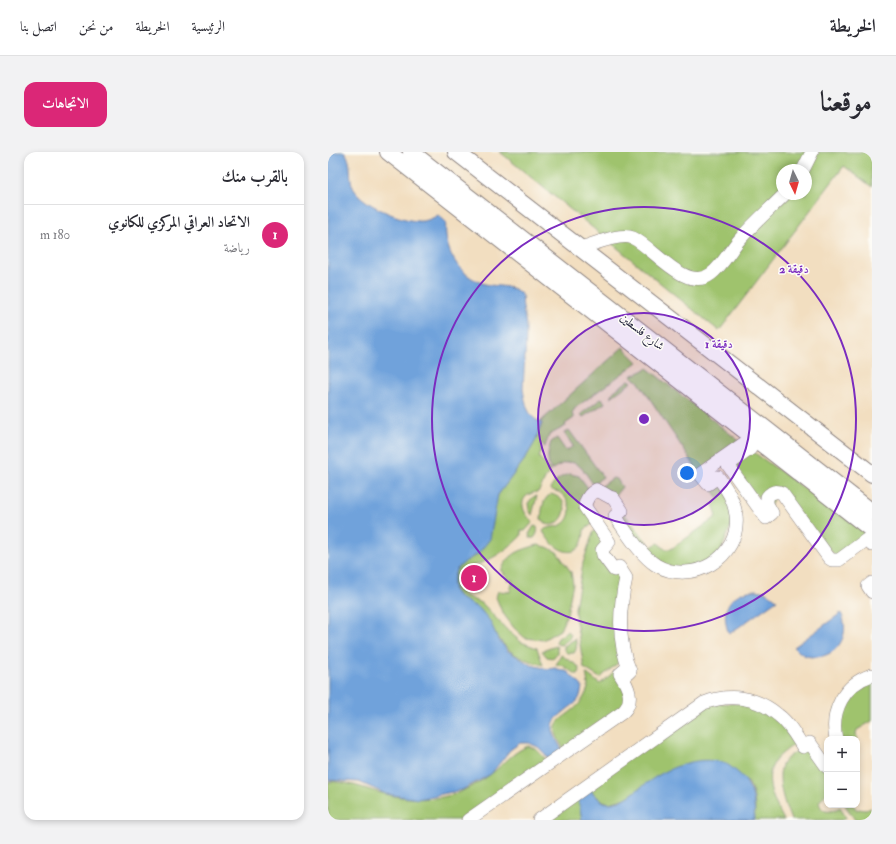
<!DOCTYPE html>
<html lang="ar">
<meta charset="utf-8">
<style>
:root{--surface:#fff;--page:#f2f2f3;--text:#2b2b33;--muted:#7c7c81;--line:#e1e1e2;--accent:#db2777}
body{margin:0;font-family:"IM FELL Double Pica",Amiri,serif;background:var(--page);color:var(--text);direction:rtl}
.controls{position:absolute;right:12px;bottom:12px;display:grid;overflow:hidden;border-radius:8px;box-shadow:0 2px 6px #0003}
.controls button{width:36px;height:36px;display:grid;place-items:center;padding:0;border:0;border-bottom:1px solid var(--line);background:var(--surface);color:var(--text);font:20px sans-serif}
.compass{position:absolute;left:448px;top:12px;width:36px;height:36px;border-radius:50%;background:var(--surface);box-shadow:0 2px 6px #0003;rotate:175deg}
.you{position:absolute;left:359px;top:321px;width:14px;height:14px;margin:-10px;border:3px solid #fff;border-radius:50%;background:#1a73e8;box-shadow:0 0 0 6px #1a73e833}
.badge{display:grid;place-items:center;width:26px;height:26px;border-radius:50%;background:var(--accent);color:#fff;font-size:13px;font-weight:700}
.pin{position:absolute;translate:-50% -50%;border:2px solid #fff;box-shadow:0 1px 4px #0006}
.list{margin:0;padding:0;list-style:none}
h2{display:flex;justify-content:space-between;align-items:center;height:52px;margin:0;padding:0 16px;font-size:17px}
h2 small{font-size:13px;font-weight:400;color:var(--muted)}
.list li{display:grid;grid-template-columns:26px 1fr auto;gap:12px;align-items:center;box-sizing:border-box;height:60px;padding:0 16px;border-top:1px solid var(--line)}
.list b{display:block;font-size:15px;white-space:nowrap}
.list p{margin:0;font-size:13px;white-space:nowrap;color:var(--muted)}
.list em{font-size:13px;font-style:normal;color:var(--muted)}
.map{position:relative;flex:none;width:544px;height:668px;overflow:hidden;direction:ltr;border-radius:12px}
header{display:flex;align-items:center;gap:24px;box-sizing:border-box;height:56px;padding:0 20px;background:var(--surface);border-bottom:1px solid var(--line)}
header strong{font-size:19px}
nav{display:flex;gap:22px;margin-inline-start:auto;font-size:14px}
.intro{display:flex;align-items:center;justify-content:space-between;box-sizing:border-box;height:96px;padding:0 24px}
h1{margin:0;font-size:28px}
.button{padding:10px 18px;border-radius:12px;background:var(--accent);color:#fff;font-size:14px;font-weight:700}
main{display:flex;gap:24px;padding:0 24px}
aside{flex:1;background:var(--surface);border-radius:12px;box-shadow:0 2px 6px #0003}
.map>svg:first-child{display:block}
.green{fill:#9fc36d;stroke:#607254;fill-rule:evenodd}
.water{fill:#70a2db;stroke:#49628b}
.pier{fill:#f2dec0}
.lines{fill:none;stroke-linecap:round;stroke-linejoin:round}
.minor-casing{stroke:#8a807e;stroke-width:14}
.major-casing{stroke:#8a807e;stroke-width:18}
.minor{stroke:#fff;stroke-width:13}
.major{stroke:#fff;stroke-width:16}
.ring{fill:none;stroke:#7b2cbf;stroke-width:2}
.labels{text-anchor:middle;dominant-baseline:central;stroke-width:3;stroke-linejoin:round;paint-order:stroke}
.street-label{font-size:12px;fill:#22223b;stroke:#fdfcf7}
.centre{fill:#7b2cbf;stroke:#fdfcf7;stroke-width:2}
.ring-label{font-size:12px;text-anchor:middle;font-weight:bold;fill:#7b2cbf;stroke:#fdfcf7;stroke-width:3;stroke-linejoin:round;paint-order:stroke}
</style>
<header>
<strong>الخريطة</strong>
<nav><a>الرئيسية</a><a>الخريطة</a><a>من نحن</a><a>اتصل بنا</a></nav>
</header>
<div class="intro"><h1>موقعنا</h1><a class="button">الاتجاهات</a></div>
<main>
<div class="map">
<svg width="544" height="668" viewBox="0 0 544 668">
<rect width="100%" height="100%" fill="#fdfcf7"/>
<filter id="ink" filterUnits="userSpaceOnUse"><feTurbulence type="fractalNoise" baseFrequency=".025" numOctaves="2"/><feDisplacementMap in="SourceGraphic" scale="8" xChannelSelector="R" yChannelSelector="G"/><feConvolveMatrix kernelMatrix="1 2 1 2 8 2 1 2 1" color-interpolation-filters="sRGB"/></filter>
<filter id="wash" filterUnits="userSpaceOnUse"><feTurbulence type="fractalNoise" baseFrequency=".012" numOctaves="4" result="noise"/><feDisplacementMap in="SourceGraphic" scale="16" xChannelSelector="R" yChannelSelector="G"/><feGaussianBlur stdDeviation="0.9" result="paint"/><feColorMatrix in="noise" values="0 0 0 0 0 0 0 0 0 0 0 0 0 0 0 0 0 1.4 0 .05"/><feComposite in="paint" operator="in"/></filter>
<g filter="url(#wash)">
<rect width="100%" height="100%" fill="#f2dec0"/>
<path class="green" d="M172,0h372v35l-28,-21 -125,165zM454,18h24v24h-24z
M295,195l15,15 -63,46 -3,6 2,4 -9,6 1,2 -17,9 -4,12 -5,-4 1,7 -2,7 11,14c-5,6 -7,14 -12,21 -21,2 -18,19 -5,30l-8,9h-4v5c-10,10 -22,19 -35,25 -9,4 -18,6 -26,12l-1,8v7l4,7 20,9 23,25 15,13 16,6 6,17c-42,-11 -39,-22 -62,-54 -5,-6 -15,-8 -21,-13 -8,-6 -9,-19 -4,-28 5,-7 15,-12 22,-16l20,-59 27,-36 10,-17 7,-19 -2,-1z
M319,216l96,76 -43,30 -62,-93 -7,-5c6,-3 11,-4 16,-8z
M301,228l3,2 -21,15 3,-6z
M274,246l3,5 -22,14 -2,-3z
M241,278l34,47 -10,7c-13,-19 -18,-30 -42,-14 -5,-10 -3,-18 0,-28l6,-4 9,13 7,-5 -9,-13z
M424,299l113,81 2,3 -28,25 -63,-68 -7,17 -41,-44z
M242,322l9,2 9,12 1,10 6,24 -11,8c-1,34 -30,23 -41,1l2,-2c6,-3 13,-1 19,-6 10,-8 6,-24 -4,-30 -3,-2 -7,-2 -10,-4 5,-8 10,-13 20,-15z
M390,325l18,36 -19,48 -49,9 -53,-54 7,-5 29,36 7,-4 7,6h6l44,-31 1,-6 -3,-7 6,-5 -11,-16z
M285,326l4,1 5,8 -9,11 -17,-8z
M223,342c30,8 4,45 -10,25 1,-9 1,-20 10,-25z
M209,344l-5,19 -3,-5 -1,-7 5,-6z
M206,374l3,1c1,4 0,8 -3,11h-4l-1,-4z
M271,376l4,19 16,20 7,102 -7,-7 -19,16 -16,-10 -8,-47 -1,-13 8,-45 10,-31z
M210,393l9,2 10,5 14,20 2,12 -2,9 -4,21 -7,16 -17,10 -18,-2 -11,-10 -12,-16 -6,-15 2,-6 12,1 3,-12h-6v-4l-3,-1v-3l-3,-1c8,-18 19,-21 37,-26z
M142.5 430a4.5 4.5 0 1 1 9 0a4.5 4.5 0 1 1-9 0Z
M240,479l3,3 -2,5 -8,6 -4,-1 -1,-2 2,-4z
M247,487c2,5 2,10 -1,14h-7l-3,-3v-4z
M228,494l1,2v5l-4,5 -6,-1 -5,-6z
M233,503l17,11 2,5 -2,3h-3l-13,-9h-6z
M288,518l13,32 -63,50c-26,-37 3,-29 18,-55 1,-2 3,-6 4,-9 0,-4 -1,-11 -2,-15l14,11z
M544,523v46l-15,9 -1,3 1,6h-21v-30z
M376,551l58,1 37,37c-8,6 -18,12 -24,20 -13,19 0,42 9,59h-30c2,-13 1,-27 -6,-38l-75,-13 -17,8 -30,21 -17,5 -8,-3 -7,-6 -6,-8z
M200,594l8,3 14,15 -83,56h-139v-38c17,-2 40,8 57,12 21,5 44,7 66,1 12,-3 31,-14 40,-21 13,-10 22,-22 37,-28z
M475,595l24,20v26l-4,4 -4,5c3,13 12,10 21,5l6,11 -4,2h-51c-6,-15 -15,-38 -9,-55 4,-8 14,-13 21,-18z
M248,644l3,7 3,17h-41z
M517,653h8l4,5 2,-1 6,1 6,-2 1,3v9h-17z"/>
<path class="water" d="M0,0h17c7,10 4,22 7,33 6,19 53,38 71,36 6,-1 10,-3 15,-6l8,7c-3,27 12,54 39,62 10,3 31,0 37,12 1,3 0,9 1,12 1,7 3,14 3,21 0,20 -2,39 -3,59 2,15 4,29 19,35l-7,19 -10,17 -27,36 -8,44 -12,15 -12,7 -10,9 -3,13 1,7 6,8 20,11 10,12 8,18 10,12 23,14 17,4 7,-1 13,4 14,14c-2,18 -7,16 -18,26 -5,4 -11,8 -11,15 -2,13 32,54 41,67 4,4 9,9 15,9 14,0 25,-11 35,-18 21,-16 53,-31 80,-22 4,1 8,5 12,8 16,12 20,31 18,49h-172l-3,-17 -3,-7 -31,-42 -7,-7 -9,-4h-9l-10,7 -19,24 -29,16 -44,9 -32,-5 -27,-12 -31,-2z
M428,438l10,2 11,8 -48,34c-10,-25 1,-42 27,-44z
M513,461c10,20 -2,43 -25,44 -4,0 -9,0 -12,-2 -4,-2 -7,-5 -10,-8z"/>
<path class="pier" d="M239,600l23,33 -17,11 -23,-32z"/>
</g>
<g filter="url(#ink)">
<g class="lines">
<g class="minor-casing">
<path id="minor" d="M475,18l9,-18
M252,96c13,-3 40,-16 53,-10 20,9 53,55 78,36 12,-9 19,-24 29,-35 14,-16 30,-30 45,-45
M544,431l-4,3 4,6
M508,587c-6,-28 8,-55 36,-64
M140,668l155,-108c12,-12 5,-26 -3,-38l6,-5 2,4 2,-2c-13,-29 -11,-62 -4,-93l-7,-11 -5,3 -11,-15 -1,-5 7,-8 -24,-35c0,-7 5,-14 11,-17l1,1c7,1 10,6 16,7l9,13 -7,5c11,15 25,39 41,49 36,21 85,-7 80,-50 -2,-15 -9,-26 -18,-38l-10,7 -8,-10 43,-30 7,5 -22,16 38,53 6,-5 -5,-9v-7c4,-5 9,-7 15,-4l47,65 3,2h7l27,-20 6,5
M211,668l165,-117c26,-10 53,-6 74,12 11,8 18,21 25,32l7,-4 17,24"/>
</g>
<g class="major-casing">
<path id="major" d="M60,0l484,378
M83,0l461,360
M128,0l416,322"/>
</g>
<use href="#minor" class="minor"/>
<use href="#major" class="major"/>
</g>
</g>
<circle cx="316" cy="267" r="106" fill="#7b2cbf" fill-opacity=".12"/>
<g class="ring">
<circle cx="316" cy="267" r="106"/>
<circle cx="316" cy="267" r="212"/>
</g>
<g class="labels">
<g class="street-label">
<text transform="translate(314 180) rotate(38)">شارع فلسطين</text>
</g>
</g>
<circle cx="316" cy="267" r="6" class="centre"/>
<g class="ring-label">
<text x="466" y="121">2 دقيقة</text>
<text x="391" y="196">1 دقيقة</text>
</g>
</svg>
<div class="controls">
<button>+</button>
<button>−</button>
</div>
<svg class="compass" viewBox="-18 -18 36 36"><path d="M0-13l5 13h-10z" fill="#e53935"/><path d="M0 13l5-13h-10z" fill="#7c7c81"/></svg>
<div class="you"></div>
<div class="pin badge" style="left:146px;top:426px">1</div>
</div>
<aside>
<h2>بالقرب منك<small></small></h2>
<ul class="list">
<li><span class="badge">1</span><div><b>الاتحاد العراقي المركزي للكانوي</b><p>رياضة</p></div><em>180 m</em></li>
</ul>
</aside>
</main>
